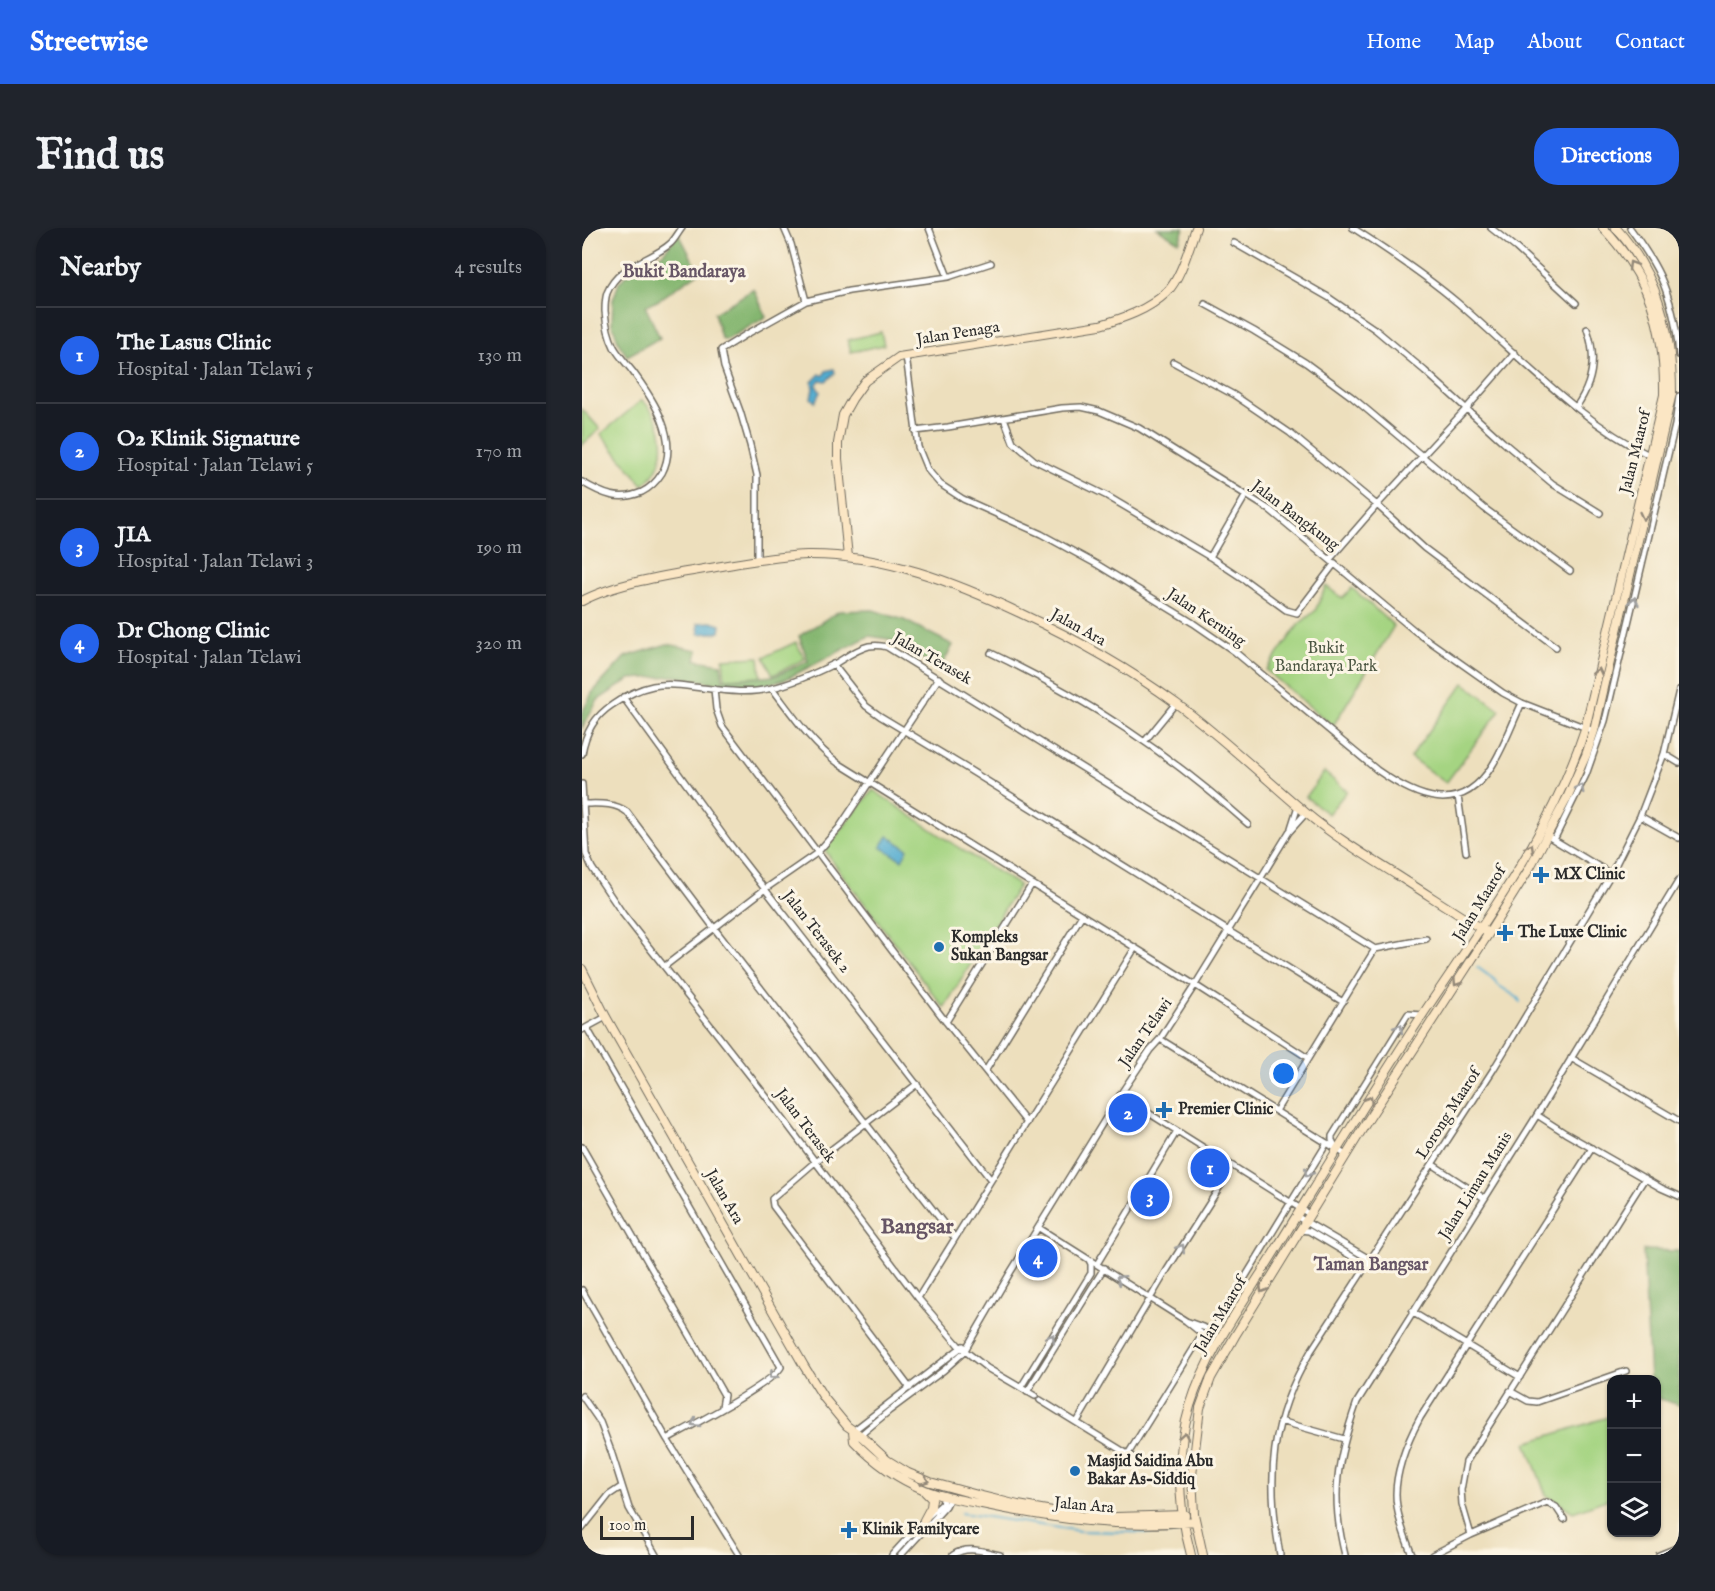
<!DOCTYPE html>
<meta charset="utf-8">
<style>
:root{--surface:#171b24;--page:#20242c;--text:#f1f3f6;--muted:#9ea1a6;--line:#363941;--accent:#2563eb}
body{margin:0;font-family:"IM FELL English",serif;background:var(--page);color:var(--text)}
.controls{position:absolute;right:18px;bottom:18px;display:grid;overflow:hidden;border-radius:12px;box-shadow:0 2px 4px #0004}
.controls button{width:54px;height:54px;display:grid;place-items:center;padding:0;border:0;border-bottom:2px solid var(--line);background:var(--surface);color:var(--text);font:30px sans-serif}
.scale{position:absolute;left:18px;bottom:15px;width:94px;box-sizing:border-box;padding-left:6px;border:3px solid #2b2b2b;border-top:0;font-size:16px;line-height:21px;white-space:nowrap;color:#2b2b2b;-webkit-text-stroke:4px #fcf5e5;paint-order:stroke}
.you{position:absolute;left:702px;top:846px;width:21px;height:21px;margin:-15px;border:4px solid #fff;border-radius:50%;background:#1a73e8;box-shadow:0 0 0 9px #1a73e833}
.badge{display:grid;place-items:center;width:39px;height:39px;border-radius:50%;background:var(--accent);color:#fff;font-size:20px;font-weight:700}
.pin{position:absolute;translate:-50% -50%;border:3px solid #fff;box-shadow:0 2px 6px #0006}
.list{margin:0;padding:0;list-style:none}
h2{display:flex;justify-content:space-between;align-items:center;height:78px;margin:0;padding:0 24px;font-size:26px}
h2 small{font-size:20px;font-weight:400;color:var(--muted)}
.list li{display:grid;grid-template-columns:39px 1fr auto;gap:18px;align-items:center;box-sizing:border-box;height:96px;padding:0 24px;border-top:2px solid var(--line)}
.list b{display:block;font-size:22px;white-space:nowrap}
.list p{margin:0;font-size:20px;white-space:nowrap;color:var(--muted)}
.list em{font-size:20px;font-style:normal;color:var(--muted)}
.icon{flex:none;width:33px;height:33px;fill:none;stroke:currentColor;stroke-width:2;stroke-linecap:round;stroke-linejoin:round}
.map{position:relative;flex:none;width:1097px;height:1327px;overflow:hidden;border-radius:24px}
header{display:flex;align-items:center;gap:36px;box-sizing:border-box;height:84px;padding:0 30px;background:var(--accent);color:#fff}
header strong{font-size:28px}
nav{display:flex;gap:33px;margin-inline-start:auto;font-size:21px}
.intro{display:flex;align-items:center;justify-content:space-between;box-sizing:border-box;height:144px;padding:0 36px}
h1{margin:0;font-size:42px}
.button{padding:15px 27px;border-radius:24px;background:var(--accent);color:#fff;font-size:21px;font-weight:700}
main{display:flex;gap:36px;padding:0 36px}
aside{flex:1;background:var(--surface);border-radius:24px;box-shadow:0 2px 4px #0004}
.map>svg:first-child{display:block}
.green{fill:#a5d482;stroke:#688056;stroke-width:1.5}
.forest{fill:#84b670;stroke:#58704e;stroke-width:1.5}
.water{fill:#53acd0;stroke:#3f6c7e;stroke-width:1.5}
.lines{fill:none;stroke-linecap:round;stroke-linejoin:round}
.stream{stroke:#53acd0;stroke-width:2}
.street-casing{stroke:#6f6a5e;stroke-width:8}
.secondary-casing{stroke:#6f6a5e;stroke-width:10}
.street{stroke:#fff;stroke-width:5}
.secondary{stroke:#fbe6c4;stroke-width:8}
.oneway{stroke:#938878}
.oneway2{stroke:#a0a0a0}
.poi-dot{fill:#1f6fb2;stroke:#fcf5e5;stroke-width:2}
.labels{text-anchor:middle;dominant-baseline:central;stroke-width:6;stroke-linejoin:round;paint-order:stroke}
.street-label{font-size:16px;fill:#2b2b2b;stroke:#fcf5e5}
.park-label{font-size:16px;fill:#4a5541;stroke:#fcf5e5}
.poi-label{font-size:16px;font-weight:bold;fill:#2b2b2b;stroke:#fcf5e5;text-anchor:start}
.neighbourhood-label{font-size:18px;font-weight:bold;fill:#675666;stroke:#fcf5e5}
.district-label{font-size:22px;font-weight:bold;fill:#675666;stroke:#fcf5e5}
</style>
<header>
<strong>Streetwise</strong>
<nav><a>Home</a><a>Map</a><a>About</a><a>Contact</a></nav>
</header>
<div class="intro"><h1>Find us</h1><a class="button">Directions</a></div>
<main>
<aside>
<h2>Nearby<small>4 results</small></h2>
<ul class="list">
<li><span class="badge">1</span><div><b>The Lasus Clinic</b><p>Hospital · Jalan Telawi 5</p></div><em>130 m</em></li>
<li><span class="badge">2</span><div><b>O2 Klinik Signature</b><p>Hospital · Jalan Telawi 5</p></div><em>170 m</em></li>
<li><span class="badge">3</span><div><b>JIA</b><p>Hospital · Jalan Telawi 3</p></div><em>190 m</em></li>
<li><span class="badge">4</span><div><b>Dr Chong Clinic</b><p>Hospital · Jalan Telawi</p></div><em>320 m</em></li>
</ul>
</aside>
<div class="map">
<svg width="1097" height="1327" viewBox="0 0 1097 1327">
<rect width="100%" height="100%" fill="#fcf5e5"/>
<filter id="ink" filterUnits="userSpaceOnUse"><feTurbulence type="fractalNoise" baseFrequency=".0167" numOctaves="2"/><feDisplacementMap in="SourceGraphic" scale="12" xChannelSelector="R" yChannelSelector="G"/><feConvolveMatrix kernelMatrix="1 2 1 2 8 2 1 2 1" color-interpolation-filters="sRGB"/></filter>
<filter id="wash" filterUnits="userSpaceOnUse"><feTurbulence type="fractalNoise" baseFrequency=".008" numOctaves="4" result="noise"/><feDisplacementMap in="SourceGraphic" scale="24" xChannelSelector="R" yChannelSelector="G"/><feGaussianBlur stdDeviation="1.35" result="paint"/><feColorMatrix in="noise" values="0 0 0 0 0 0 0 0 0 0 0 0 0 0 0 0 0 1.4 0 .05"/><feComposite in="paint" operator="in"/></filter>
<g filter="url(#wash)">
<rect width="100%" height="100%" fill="#eddfbd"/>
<path class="green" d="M299,104l3,13 -33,7 -3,-12z
M60,172c25,23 29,63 1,85l-42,-51z
M0,181l18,20 -18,16z
M744,358l16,12 10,-10 42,38 -61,100 -67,-56 33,-46 16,-13z
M214,414l9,17 -32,16 -9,-18z
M177,429l2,20 -36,2 -2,-20z
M882,455l36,27 -54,73 -36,-26z
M742,544l23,19 -19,23 -22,-17z
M291,562l94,63 52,32 -75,123 -109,-143 -10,-15z
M1029,1188v82l-38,14 -27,-17 -20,-52z"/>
<path class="forest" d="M575,0h27l-5,14z
M97,6l20,38 -42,29 -12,5 15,32 -33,18 -8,-12 -7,-21 1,-23 6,-17 7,-8 37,-22z
M172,61l12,28 -40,23 -5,-2 -7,-25z
M291,382l31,10 49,25 -13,24 -52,-30 -19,-3 -83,43 -31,8 -41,-4 -40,-7 -44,3 -32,21 -16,28v-15l10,-20 33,-36 42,-13 31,6 -2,10 25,4 2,16 52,-4 33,-15 -9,-25 40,-25z
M1061,1022l36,1v154l-22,-7 -1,-18 -6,-1z"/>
<path class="water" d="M252,141l1,4 -9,8 -6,-1 -4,5 4,7 -5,10 -4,-4 2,-9 -1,-7 8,-8 3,2 3,-5z
M129,394l10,3 -1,7 -21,2 -1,-11z
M306,608l20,13 -6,11 -21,-13z"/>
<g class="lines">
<path class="stream" d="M895,739l19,14 2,4 20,13 2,4
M379,1285l119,18 97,2"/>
</g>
</g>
<g filter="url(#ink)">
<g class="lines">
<g class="street-casing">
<path id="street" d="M202,0l7,16 15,57
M347,0l19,49
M771,0c36,23 72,47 105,75 62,53 119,117 193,153
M909,0l25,20 60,55
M1048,0c11,15 22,31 30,48 11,24 17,54 19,79
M652,15l94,54 48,33 49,41 78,71 50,42 47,29
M623,76l49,27 52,32 46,34 132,111 86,63
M324,128l12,91 9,22 13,15 23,15 78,35 57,31 95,58 42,29 142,118c40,28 83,47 115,-4 12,-19 20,-42 30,-63
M591,134l61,33 56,38 87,72 47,43 132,99
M994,179c17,-24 21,-50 11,-78
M422,190l9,24 21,18 73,36 103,61 35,23 41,30 11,3 38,-50
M333,203l33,-4 114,-19 19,-1 18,4 40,17 131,82 145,121 88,62 19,10 72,28
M0,254c20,12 37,20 60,10 10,-5 15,-11 20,-19 18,-34 -9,-74 -29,-101 -6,-8 -14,-16 -19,-25 -6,-12 -8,-23 -9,-36 0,-5 0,-12 2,-18 11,-29 45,-32 64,-50 4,-4 7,-10 11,-15
M628,329l36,-62
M748,331l47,-54 89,-96 49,-56
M175,332v-85l-7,-30 -10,-34 -16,-44 -3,-17 26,-16 59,-33 43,-10 99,-14 43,-14
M409,425c98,47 175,98 257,171
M251,436l33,42 14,10 83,50 380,236
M190,460c20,26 39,55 66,75l357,222 113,73
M132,461l2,20 6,17 224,296 81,101
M41,469l106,146 262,337
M563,513l31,-38
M0,526c3,-20 13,-38 30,-49 13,-9 26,-16 41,-19 14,-3 28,-1 41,1 26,3 53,8 78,1 22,-5 44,-15 64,-25 10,-6 21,-14 33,-17 6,-1 11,-1 18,1l488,302 51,-10
M1082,526l15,9
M0,556l4,70 6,14 31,46 142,181 153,203 42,49 27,21 48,28
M876,568l8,56
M1,576c15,0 31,-2 44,8l87,116 241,310
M1058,588l39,22
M709,600l7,-22
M969,610l60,36
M972,612l32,-65 19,-54 70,-296 4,-29
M83,738l100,-77 52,-36 22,-25 100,-150
M364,794l86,-138
M5,800l194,339c-9,17 -92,60 -114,72
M0,802l24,-13
M578,811l186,116
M989,830l108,63
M404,842l96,-155
M538,867l189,119
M694,883l99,-162
M955,887l28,18 96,55 18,8
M753,918l-3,-6v-4l76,-122 15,1
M0,919l142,248 -2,12
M850,936l52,34
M714,988l75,44
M457,1000l147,93 21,17 6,12
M717,1002l10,1 59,35
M515,1036l80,-133
M0,1062l85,149 72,116
M336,1070l217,-350
M830,1084l108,65
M604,1093l22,8 8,-4 111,-182
M439,1159l70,-114v-9l-2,-4
M328,1160l-137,-182 -1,-7 43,-37 102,-78
M928,1163l18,10 9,1 89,-31
M445,1164l77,-124
M0,1168l18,26 11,29 18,57 27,47
M458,1172l102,63 22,4 10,-1 6,-4
M698,1193l64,18
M495,1194l90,-152 59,-93 2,-13
M271,1203l110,-85
M276,1209l31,-26 55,-41 20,-18 46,-79 110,-178 30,-45 10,-11 35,-54 94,-153 17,-19
M546,1226l74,-119
M0,1301l27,-34 12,-8
M889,1307l-9,-31 -1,-14 5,-28 179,-284
M310,1327l32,-35 18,-16 2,-8
M319,1327l45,-49 4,-8
M371,1327c15,-10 31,-3 47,0
M698,1327c-14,-78 -10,-135 31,-204l182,-281 118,-196 29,-58 24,-62 15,-64
M763,1327c-15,-59 -8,-96 12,-153l180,-287 142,-235
M830,1327c-6,-16 -13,-32 -15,-49 -5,-28 10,-64 23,-88l172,-270
M850,1327l39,-20 76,-33 9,5 8,12
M1077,1327l20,-8"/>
</g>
<g class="secondary-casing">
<path id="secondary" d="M266,329l-10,-98v-16l5,-28 9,-16 13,-18 34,-24 201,-32c24,-7 48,-15 67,-33 14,-14 22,-45 29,-64
M0,373c36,-19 93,-27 134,-34 30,-5 60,-11 91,-12 76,-1 148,27 215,59 54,25 107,55 155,90 45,33 85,72 129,109 30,25 64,45 97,66 27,17 54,35 82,52
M0,741l24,48 198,349 20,32 23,28 13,9 27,25 21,13 22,9 44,12 44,11 63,11 35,1 69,-2
M271,1203l1,10c20,21 44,38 71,49 18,8 38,10 57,14 70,15 141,25 213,17
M342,1292l7,-13 1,-8 -7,-7
M609,1327c-13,-48 -16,-101 -1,-149 17,-56 58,-110 88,-160 48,-78 95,-156 145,-232 60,-90 128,-181 162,-285l79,-334c1,-67 -14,-118 -61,-167
M621,1327l-9,-41 -2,-39 8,-67 11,-30 24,-42 133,-216 121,-187 40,-64 38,-71 19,-43 8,-24 78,-338c0,-62 -14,-118 -56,-165"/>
</g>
<use href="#street" class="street"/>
<use href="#secondary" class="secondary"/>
</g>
<defs><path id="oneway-chevron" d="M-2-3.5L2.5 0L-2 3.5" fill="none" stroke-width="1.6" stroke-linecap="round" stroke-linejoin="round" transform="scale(1.5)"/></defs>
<g class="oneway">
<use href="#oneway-chevron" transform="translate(1050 37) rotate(-121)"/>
<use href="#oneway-chevron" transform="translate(1062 288) rotate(103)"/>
<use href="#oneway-chevron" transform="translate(1016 444) rotate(-77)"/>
<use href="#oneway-chevron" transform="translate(948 620) rotate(-61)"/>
<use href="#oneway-chevron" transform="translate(875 754) rotate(123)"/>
<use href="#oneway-chevron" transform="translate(787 872) rotate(-58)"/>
<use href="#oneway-chevron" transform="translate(681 1061) rotate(121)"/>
<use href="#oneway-chevron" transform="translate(602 1208) rotate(-80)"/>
<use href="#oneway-chevron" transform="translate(343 1252) rotate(20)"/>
</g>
<g class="oneway2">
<use href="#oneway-chevron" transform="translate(1052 373) rotate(-77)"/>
<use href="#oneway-chevron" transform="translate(998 560) rotate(-63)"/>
<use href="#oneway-chevron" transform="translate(817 800) rotate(-58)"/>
<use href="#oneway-chevron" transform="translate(726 945) rotate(122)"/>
<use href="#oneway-chevron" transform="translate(599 1020) rotate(-58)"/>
<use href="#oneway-chevron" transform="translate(538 1051) rotate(-148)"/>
<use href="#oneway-chevron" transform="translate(469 1110) rotate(-58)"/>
<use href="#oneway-chevron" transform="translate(191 1147) rotate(137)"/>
<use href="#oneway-chevron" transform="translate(113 1195) rotate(150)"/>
</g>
</g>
<g class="poi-dot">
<path d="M956 638h6v6h6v6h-6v6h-6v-6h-6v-6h6z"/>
<path d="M920 696h6v6h6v6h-6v6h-6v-6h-6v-6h6z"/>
<circle cx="357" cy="719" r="6"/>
<path d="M579 873h6v6h6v6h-6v6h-6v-6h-6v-6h6z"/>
<circle cx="493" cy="1243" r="6"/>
<path d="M264 1293h6v6h6v6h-6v6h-6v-6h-6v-6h6z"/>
</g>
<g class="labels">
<g class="street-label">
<text transform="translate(376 106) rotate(-9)">Jalan Penaga</text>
<text transform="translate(1054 224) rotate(-76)">Jalan Maarof</text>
<text transform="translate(713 288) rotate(37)">Jalan Bangkung</text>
<text transform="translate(624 390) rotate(34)">Jalan Keruing</text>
<text transform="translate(496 400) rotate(29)">Jalan Ara</text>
<text transform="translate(350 431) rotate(30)">Jalan Terasek</text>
<text transform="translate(898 676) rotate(-58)">Jalan Maarof</text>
<text transform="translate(234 704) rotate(52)">Jalan Terasek 2</text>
<text transform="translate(564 805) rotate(-55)">Jalan Telawi</text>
<text transform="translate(867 886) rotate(-57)">Lorong Maarof</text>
<text transform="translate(223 898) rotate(53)">Jalan Terasek</text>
<text transform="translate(894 958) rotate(-58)">Jalan Limau Manis</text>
<text transform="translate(142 969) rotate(60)">Jalan Ara</text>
<text transform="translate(639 1087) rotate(-59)">Jalan Maarof</text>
<text transform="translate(502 1278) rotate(5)">Jalan Ara</text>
</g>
<g class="park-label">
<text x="744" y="421">Bukit<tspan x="744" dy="18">Bandaraya Park</tspan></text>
</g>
<g class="poi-label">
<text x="972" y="647">MX Clinic</text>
<text x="936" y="705">The Luxe Clinic</text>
<text x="369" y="710">Kompleks<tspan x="369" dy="18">Sukan Bangsar</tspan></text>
<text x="596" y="882">Premier Clinic</text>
<text x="505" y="1234">Masjid Saidina Abu<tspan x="505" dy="18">Bakar As-Siddiq</tspan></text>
<text x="280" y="1302">Klinik Familycare</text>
</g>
<g class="neighbourhood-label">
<text x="102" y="44">Bukit Bandaraya</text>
<text x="789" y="1037">Taman Bangsar</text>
</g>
<g class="district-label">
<text x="335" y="999">Bangsar</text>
</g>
</g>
</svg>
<div class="controls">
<button>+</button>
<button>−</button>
<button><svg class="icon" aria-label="layers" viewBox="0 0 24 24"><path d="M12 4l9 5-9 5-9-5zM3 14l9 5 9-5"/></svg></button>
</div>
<div class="scale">100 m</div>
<div class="you"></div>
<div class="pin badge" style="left:628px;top:940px">1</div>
<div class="pin badge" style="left:546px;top:885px">2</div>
<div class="pin badge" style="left:568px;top:969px">3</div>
<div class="pin badge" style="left:456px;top:1030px">4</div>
</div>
</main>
